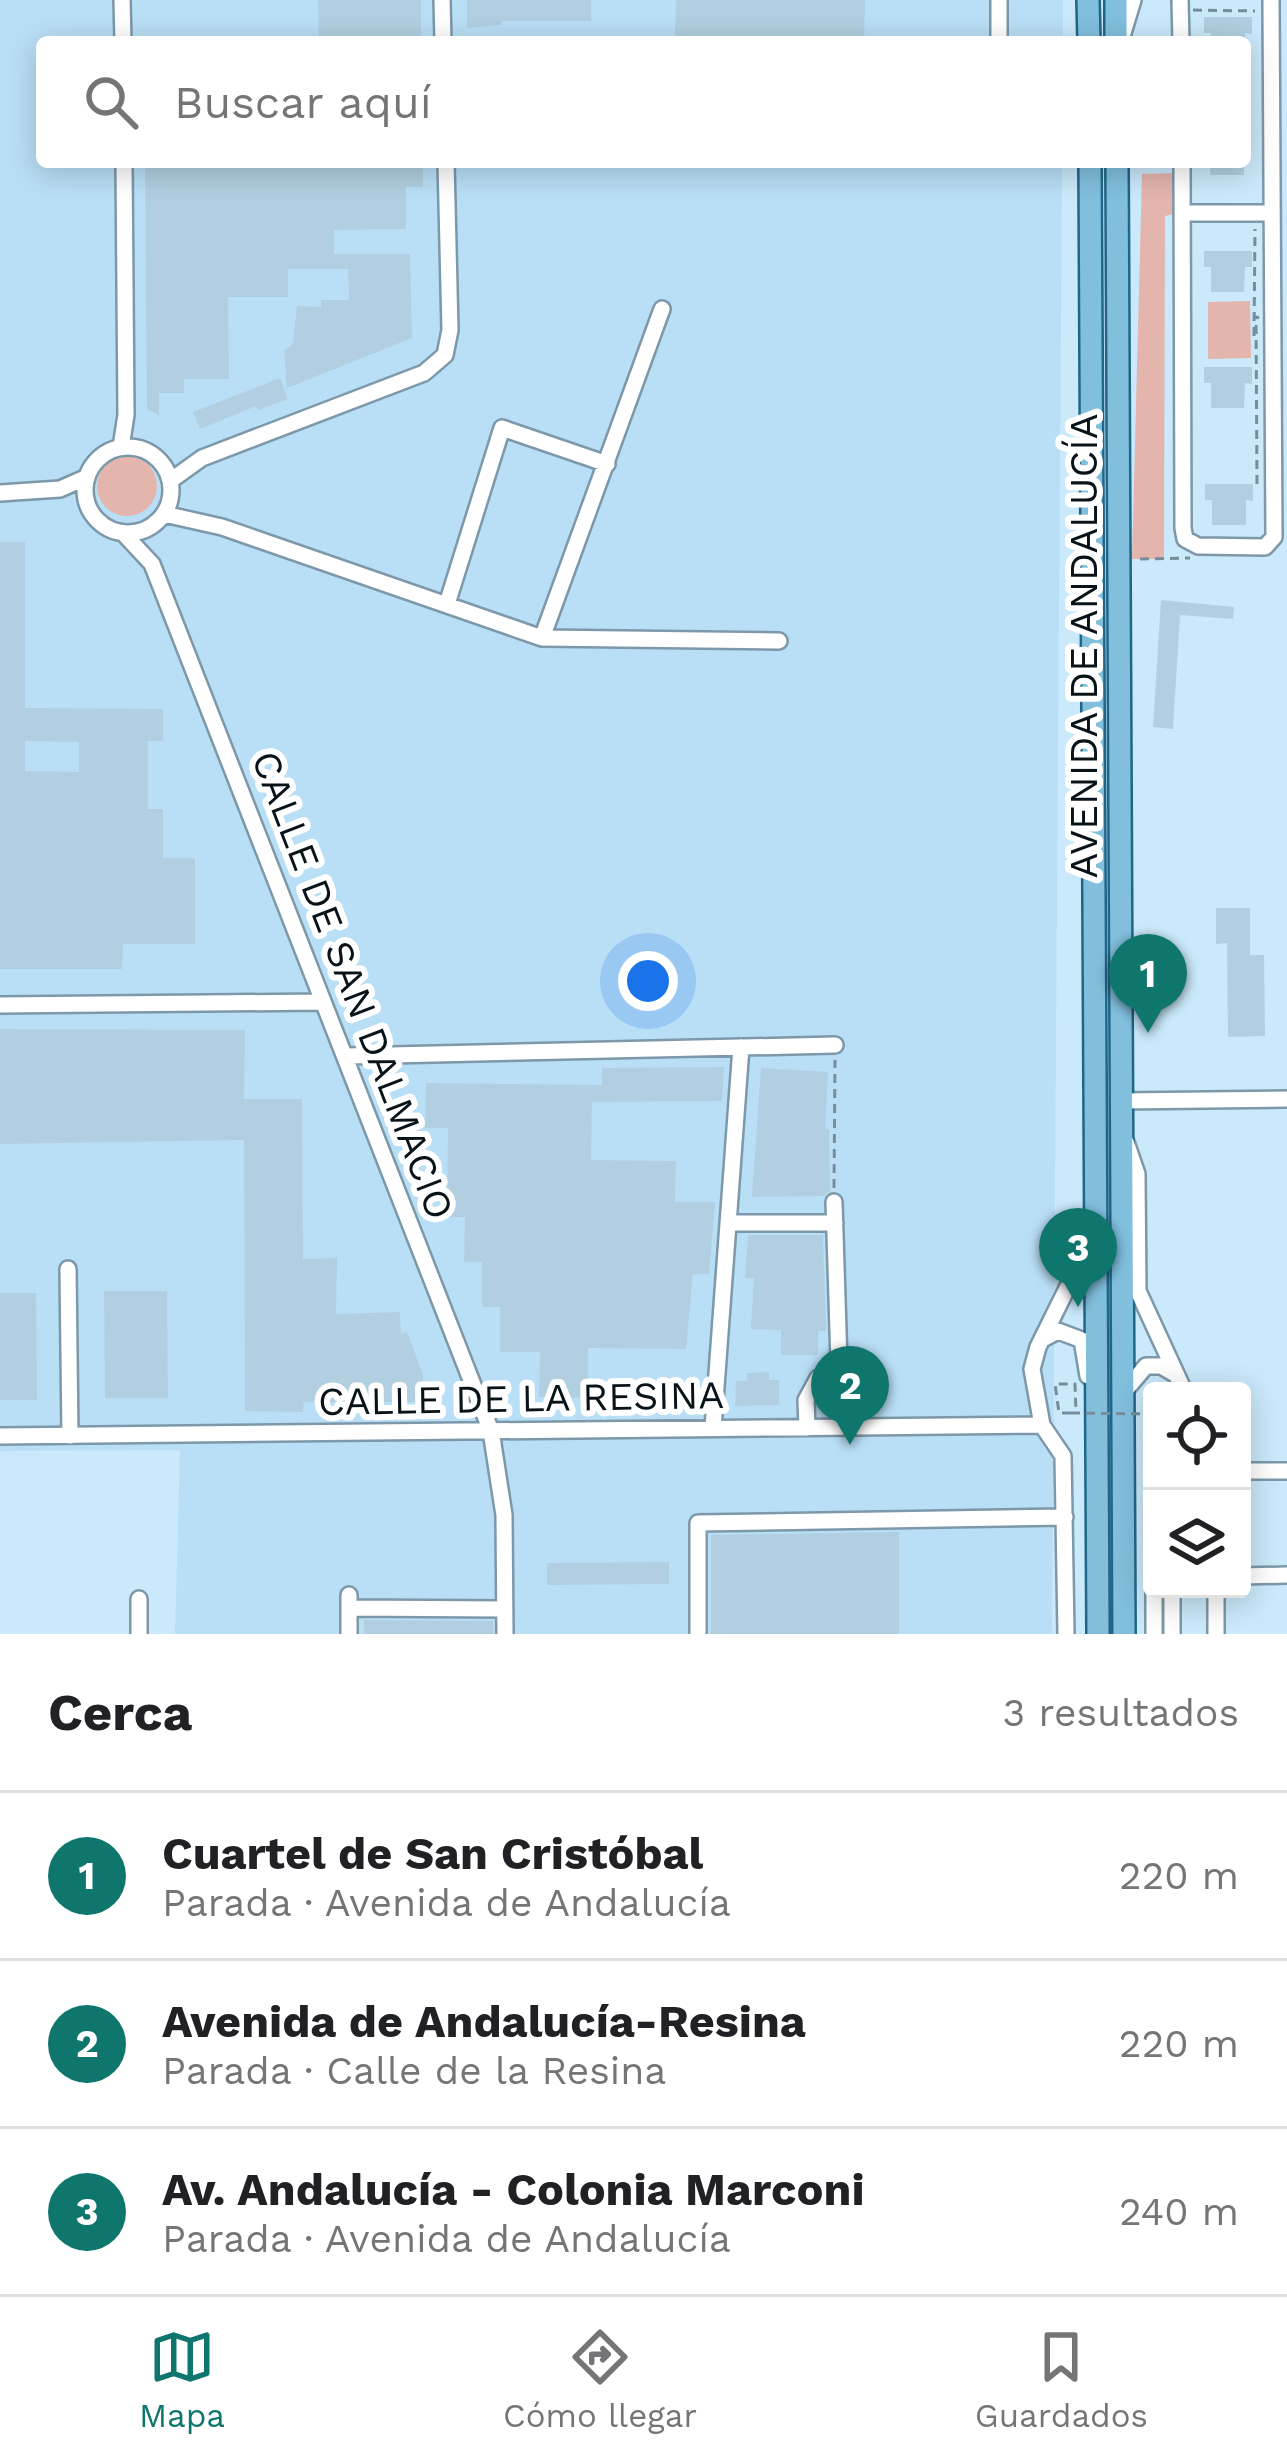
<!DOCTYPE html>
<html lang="es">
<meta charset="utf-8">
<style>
:root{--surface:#fff;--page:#f6f6f6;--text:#202124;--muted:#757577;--line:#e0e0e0;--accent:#0f766e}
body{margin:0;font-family:"Work Sans",sans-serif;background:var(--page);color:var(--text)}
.controls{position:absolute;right:36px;bottom:36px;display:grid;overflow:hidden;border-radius:12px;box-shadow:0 6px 30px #0003}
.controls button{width:108px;height:108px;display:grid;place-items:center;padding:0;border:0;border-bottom:3px solid var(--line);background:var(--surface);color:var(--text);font:60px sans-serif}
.you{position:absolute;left:648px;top:981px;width:42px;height:42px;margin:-30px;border:9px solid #fff;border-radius:50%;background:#1a73e8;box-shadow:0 0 0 18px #1a73e833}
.badge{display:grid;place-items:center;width:78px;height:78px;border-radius:50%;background:var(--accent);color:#fff;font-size:39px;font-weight:700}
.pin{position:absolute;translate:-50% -99px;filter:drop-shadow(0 3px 6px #0008)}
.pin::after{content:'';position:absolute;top:63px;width:42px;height:36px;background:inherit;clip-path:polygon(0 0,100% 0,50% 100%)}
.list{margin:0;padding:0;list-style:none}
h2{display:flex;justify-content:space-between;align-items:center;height:156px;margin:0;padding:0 48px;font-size:51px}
h2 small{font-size:39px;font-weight:400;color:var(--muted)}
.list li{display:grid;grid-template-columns:78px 1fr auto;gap:36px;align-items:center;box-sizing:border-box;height:168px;padding:0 48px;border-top:3px solid var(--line)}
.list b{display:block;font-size:45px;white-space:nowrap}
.list p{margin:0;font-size:39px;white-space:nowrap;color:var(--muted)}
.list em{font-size:39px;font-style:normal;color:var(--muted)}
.icon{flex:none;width:66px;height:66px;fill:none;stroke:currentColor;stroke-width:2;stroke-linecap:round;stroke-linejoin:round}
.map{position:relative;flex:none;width:1287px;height:1634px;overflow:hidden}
.search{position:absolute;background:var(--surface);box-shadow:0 6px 30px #0003;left:36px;right:36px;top:36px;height:132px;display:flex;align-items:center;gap:30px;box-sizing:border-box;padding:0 42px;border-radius:12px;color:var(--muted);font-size:45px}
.sheet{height:660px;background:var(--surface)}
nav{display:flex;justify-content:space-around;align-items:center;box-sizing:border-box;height:168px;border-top:3px solid var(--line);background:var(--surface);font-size:33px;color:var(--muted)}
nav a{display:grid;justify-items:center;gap:6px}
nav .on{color:var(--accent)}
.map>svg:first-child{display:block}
.built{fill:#b9dff6}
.green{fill:#e4b5ac}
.building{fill:#b1cfe1;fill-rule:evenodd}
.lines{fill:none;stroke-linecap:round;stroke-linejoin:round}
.minor-casing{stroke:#7c98a9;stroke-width:20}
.major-casing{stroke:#206689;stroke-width:26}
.path{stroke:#778d9a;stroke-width:3;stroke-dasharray:9 6;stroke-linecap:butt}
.minor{stroke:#fff;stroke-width:15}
.major{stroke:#81bfdd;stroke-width:21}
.path-bridge{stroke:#778d9a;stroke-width:3;stroke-dasharray:9 6;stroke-linecap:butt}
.labels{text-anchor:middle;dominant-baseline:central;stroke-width:12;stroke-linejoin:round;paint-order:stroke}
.street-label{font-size:39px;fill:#081219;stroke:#fff}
</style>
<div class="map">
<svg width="1287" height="1634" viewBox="0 0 1287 1634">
<rect width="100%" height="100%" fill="#cae9fb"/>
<path class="built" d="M0,0h1063v42h-1021v120h1020l-10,1472h-877l5,-184 -180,1z"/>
<path class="green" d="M1173,173l1,41 -9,2 -1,343h-32l10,-385z
M1250,301l1,57 -43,1v-57z
M97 486a30 30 0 1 1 60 0a30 30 0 1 1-60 0Z"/>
<path class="building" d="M318,0h103v42h-102z
M467,0h124v21h-89v4l-35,3z
M676,0h189l-1,42h-189z
M1204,17h48v17l-7,-1v9h-34v-9h-7z
M145,162h278v25h-17v42l-72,1v24h76l2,84 -125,50 -3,-37 9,-8 4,-37 24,1v-7h28l-1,-31h-60v28h-60l1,82h-45v14h-25v22l-12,-6z
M1210,162h34v13h-34z
M1204,251h48v16h-7l-1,25h-33v-25h-7z
M1204,367h48v17l-7,-1 -1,25h-33v-25h-7z
M280,378l8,21 -30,11 -2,-4 -56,23 -7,-17z
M1205,484h48v17l-7,-1v25h-34v-25h-7z
M0,542h25v166l138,1v32h-15v68h15v49h32v86h-72l-1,25h-122zM25,741l54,1v30l-54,-1z
M1161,600l73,7 -1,12 -53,-4 -7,114 -20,-2z
M1216,908h34v47h14l1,81 -37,1 -1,-94 -11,1z
M0,1029l245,1 -1,69h58l1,160 34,-1 -1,56 64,-2 1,22 6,-2 16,43v27h-119l-1,10 -58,-1 -1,-271 -244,4z
M724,1067l-2,34 -130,1 -1,58 85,1 -1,41h40l-6,72h-16l-7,75 -98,-1v50l-49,-1 1,-45h-40v-45h-18v-45h-18l1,-45h-18l1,-89h-23l1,-45 176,2v-17z
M761,1068l67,4 -3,57h4l1,62 -6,5 -72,1z
M748,1235h75l3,96h-8v24h-37v-25l-30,-1 3,-51h-9z
M104,1291h63l1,107h-63z
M0,1293h36l1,107h-37z
M769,1372v8h10v25l-44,1 1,-25h11v-8z
M899,1532v102h-188v-99z
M669,1562v22l-122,1v-22z
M364,1620l129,1v13h-129z"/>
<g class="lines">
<g class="minor-casing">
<path id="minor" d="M122,0l1,42
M442,0l1,42
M999,0v42
M1180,0l1,42
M1123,33l10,-33
M1182,162l1,366 2,11 13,7 67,1 9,-10 -3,-537
M1183,213h88
M85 490a43 43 0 1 1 86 0a43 43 0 1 1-86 0Z
M121,447l5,-32 -2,-253
M170,481l32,-23 222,-85 21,-18 5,-25 -4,-168
M0,493l60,-4 25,-11
M164,514l58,13 320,111 237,3
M124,534l28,30 339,867 13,84 1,119
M447,604l55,-176 105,36
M542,638l120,-329
M0,1005l323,-3
M347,1056l488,-11
M1121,1101l166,-2
M1126,1142l11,32 1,117 46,100
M834,1202l7,225
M729,1223h106
M68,1269l2,167
M1043,1339l15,-8 24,9 6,36
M1124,1392l22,-26h15l14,8
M713,1428l28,-381
M807,1428l-1,-28 12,-22
M0,1436l1042,-11
M1242,1471h45
M1242,1576l45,-1
M1172,1589v45
M349,1595v39
M139,1599v35
M349,1608l156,1
M698,1634v-111l367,-6
M1066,1634l-3,-178 -21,-31 -10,-56 6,-22 47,-95v-25
M1154,1634v-45
M1216,1634v-45"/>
</g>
<g class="major-casing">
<path id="major" d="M1088,0l1,42
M1116,0v42
M1090,162l8,1472
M1117,162l7,1472"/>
</g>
<path class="path" d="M1193,10l62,1
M1254,336l1,-107
M1257,484l-1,-167 3,1
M1140,559l50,-1
M834,1188l1,-128
M1147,1392l3,22
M1071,1413h-12l-4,-29h20l1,29"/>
<use href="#minor" class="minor"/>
<use href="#major" class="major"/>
<path class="path-bridge" d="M1071,1413l79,1"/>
</g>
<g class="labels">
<g class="street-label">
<text transform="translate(1083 646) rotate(-90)">AVENIDA DE ANDALUCÍA</text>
<text transform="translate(353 985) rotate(69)">CALLE DE SAN DALMACIO</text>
<text transform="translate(521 1398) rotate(-1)">CALLE DE LA RESINA</text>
</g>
</g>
</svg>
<div class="controls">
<button><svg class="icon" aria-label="locate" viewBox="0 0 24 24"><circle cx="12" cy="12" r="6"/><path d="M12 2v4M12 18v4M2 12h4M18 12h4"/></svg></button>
<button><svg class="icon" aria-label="layers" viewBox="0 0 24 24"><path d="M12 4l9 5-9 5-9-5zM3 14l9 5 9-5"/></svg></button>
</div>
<div class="you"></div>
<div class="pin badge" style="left:1148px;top:1033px">1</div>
<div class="pin badge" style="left:850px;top:1445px">2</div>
<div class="pin badge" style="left:1078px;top:1307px">3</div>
<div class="search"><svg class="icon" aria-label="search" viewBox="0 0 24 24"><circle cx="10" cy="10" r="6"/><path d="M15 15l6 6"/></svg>Buscar aquí</div>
</div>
<section class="sheet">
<h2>Cerca<small>3 resultados</small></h2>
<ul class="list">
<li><span class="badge">1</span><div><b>Cuartel de San Cristóbal</b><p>Parada · Avenida de Andalucía</p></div><em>220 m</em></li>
<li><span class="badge">2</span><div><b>Avenida de Andalucía-Resina</b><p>Parada · Calle de la Resina</p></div><em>220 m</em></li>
<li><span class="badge">3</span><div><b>Av. Andalucía - Colonia Marconi</b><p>Parada · Avenida de Andalucía</p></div><em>240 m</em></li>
</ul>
</section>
<nav>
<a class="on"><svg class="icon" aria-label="map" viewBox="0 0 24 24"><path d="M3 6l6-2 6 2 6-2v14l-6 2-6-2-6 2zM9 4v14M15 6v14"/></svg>Mapa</a>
<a><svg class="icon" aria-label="directions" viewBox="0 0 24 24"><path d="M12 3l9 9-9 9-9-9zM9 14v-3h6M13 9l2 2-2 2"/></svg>Cómo llegar</a>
<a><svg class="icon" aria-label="saved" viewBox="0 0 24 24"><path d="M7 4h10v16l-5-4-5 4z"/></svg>Guardados</a>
</nav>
